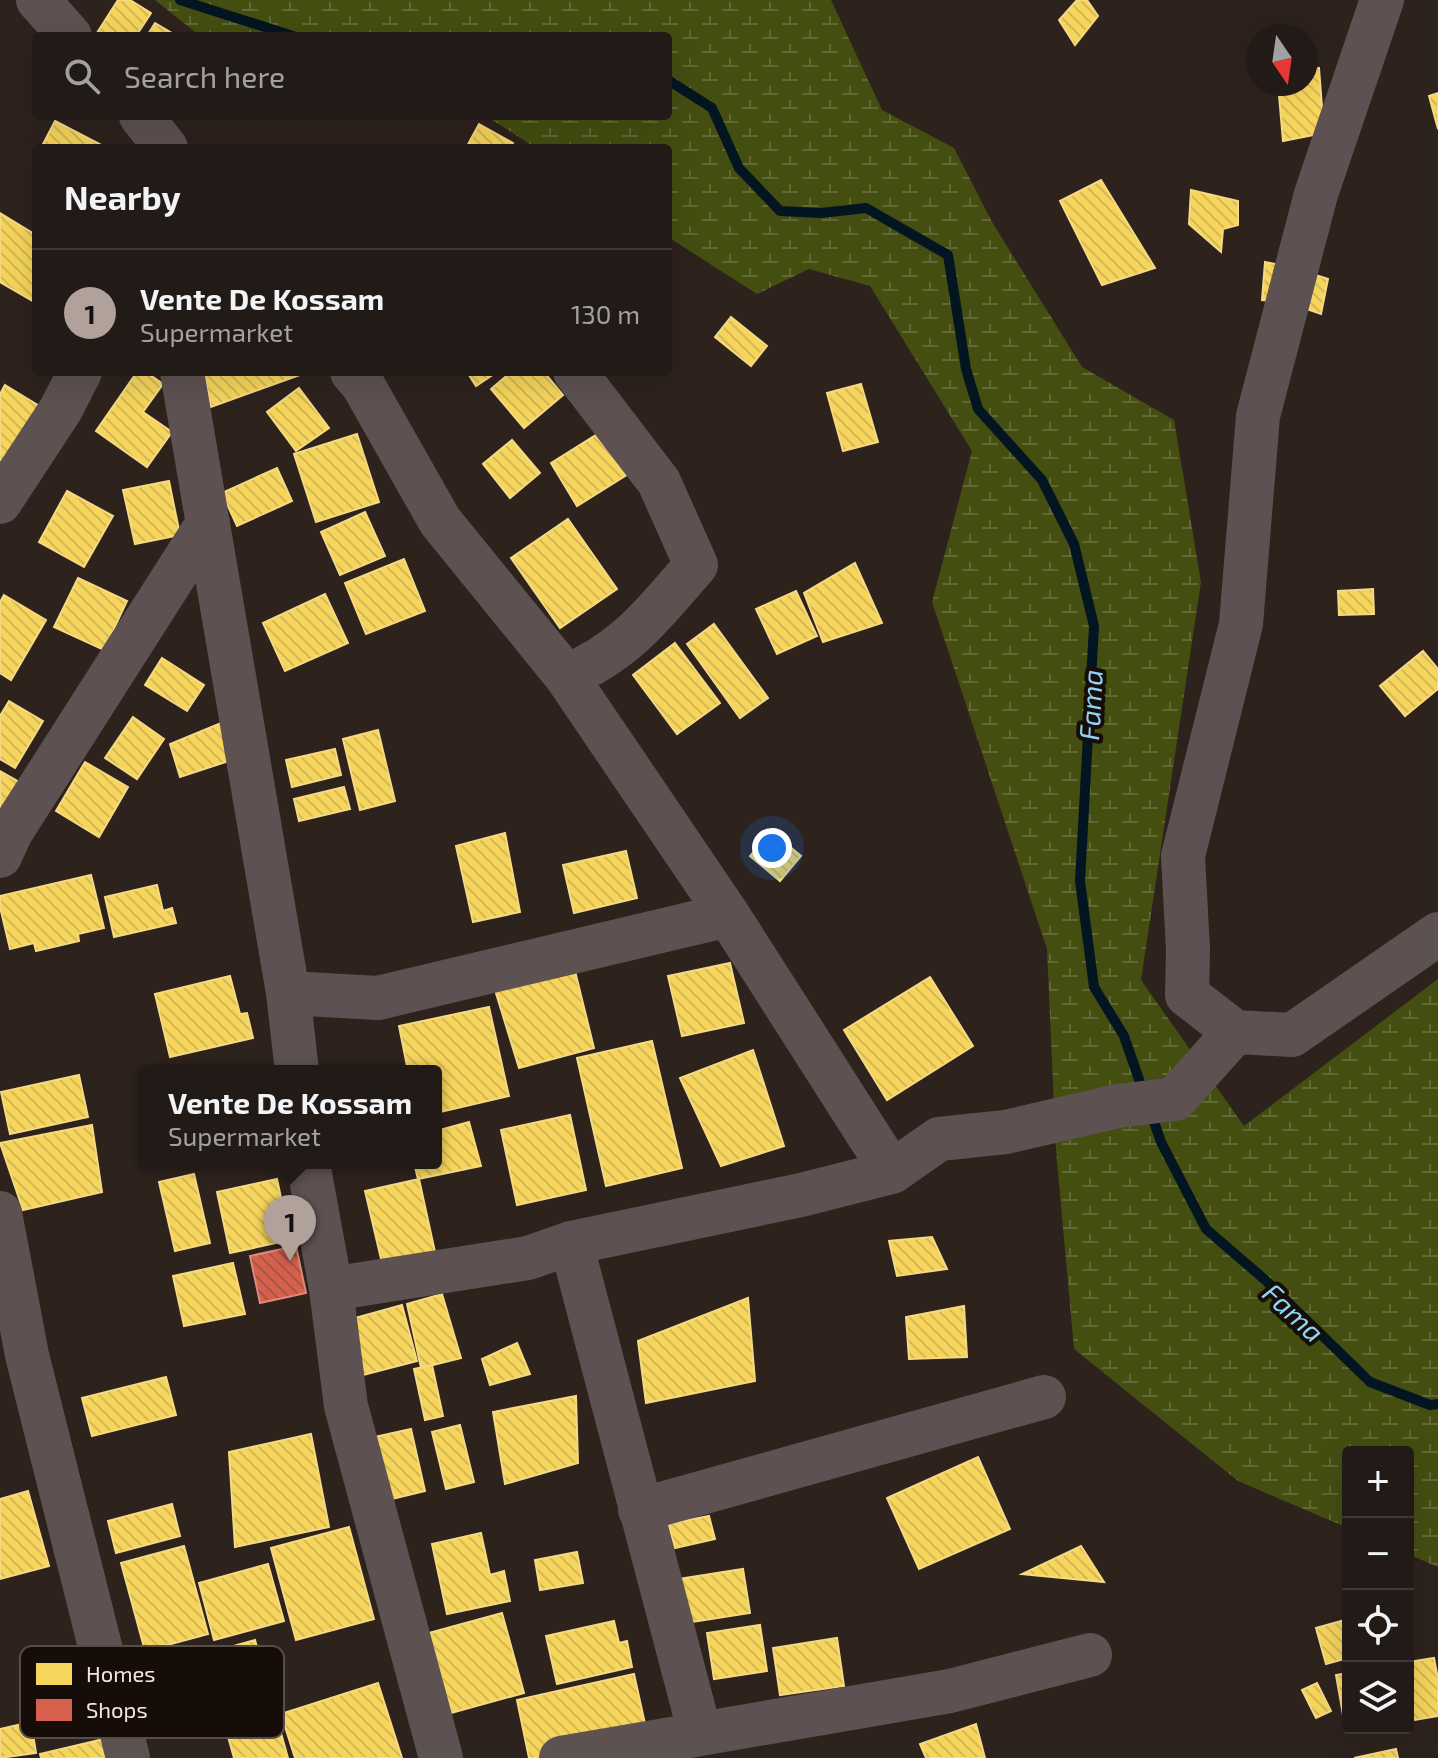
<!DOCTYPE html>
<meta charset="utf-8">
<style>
:root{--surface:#221a16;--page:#2a231f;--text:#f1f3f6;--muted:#a2a1a1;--line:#3f3835;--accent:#b0a19b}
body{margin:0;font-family:"Exo 2",sans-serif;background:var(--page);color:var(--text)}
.controls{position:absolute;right:24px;bottom:24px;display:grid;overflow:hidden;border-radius:8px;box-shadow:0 8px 32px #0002}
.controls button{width:72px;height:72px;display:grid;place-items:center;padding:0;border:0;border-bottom:2px solid var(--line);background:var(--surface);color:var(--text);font:40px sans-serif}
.compass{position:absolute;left:1246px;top:24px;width:72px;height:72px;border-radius:50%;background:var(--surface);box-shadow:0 8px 32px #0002;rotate:167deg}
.you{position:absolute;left:772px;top:848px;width:28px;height:28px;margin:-20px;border:6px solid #fff;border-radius:50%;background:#1a73e8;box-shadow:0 0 0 12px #1a73e833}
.badge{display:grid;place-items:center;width:52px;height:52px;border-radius:50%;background:var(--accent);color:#111;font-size:26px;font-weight:700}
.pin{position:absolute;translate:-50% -66px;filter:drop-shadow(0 2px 4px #0008)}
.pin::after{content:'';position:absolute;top:42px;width:28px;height:24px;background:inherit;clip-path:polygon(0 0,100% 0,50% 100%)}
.popup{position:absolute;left:138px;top:1065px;width:304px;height:104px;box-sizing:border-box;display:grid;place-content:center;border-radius:8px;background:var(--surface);filter:drop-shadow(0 2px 6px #0005);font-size:26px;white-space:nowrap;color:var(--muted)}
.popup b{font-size:30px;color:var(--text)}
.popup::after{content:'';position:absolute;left:50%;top:100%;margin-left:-16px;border:16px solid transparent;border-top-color:var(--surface)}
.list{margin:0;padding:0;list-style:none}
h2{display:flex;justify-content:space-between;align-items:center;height:104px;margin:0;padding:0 32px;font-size:34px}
h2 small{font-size:26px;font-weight:400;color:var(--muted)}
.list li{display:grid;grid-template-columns:52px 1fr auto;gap:24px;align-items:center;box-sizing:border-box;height:128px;padding:0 32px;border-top:2px solid var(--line)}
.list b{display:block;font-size:30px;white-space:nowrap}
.list p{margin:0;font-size:26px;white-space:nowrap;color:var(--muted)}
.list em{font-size:26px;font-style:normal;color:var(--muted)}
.icon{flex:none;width:44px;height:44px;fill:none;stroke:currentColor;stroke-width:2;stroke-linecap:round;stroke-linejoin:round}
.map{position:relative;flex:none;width:1438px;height:1758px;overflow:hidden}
.search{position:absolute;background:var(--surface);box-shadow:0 8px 32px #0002;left:32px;top:32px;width:640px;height:88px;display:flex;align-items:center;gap:20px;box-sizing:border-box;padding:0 28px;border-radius:8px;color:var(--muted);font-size:30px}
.panel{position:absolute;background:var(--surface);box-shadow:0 8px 32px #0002;left:32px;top:144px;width:640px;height:232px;border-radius:8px}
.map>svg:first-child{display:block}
.wetland{fill:url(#wetland-marsh)}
.homes{fill:url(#homes-back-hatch);stroke:#f6da83;stroke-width:2}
.shops{fill:url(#shops-back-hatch);stroke:#e08879;stroke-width:2}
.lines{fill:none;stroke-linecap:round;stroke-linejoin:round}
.stream{stroke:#041522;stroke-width:10}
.minor{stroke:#5e5151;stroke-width:44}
.labels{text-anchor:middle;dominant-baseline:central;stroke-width:8;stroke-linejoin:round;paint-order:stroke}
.water-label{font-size:28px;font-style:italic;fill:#91d2f8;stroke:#160c08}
.key{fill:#160c08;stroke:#594d48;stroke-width:2}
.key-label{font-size:22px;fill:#f6e6df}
</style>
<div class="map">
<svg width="1438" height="1758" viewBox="0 0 1438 1758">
<defs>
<pattern id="wetland-marsh" width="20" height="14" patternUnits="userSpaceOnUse" patternTransform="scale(2)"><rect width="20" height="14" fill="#444e11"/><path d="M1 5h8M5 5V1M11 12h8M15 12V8" fill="none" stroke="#606833"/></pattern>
<pattern id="homes-back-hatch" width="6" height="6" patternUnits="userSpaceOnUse" patternTransform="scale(2)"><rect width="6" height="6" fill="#f6d55c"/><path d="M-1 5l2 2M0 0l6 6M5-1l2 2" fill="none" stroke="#d4b857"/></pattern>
<pattern id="shops-back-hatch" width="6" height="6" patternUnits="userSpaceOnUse" patternTransform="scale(2)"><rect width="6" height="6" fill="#d6604d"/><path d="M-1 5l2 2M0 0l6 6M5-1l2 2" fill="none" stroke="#a5574a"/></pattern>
</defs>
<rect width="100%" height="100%" fill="#2e221d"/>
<path class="wetland" d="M155,0h676l51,110 72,38 38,74 90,145 92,53 27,162 -60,398 103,146 194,-147v588l-30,-13v-102h-60v76l-110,-47 -164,-132 -18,-199 -9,-201 -115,-347 40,-151 -102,-165 -61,-17 -52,25 -89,-57v-89h-132l-50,-32h182v-80h-468z"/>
<path class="homes" d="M118,0h12l21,13 -15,23h-41z
M1077,0h10l11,16 -23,29 -16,-25z
M155,23l22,13h-30z
M1319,68l5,65 -41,8 -5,-57h28v-14z
M1438,93v36l-9,-33z
M55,121l52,27h-66z
M479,124l34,19 -3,5h-44z
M1101,180l54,88 -53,17 -42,-84z
M1191,190l47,11v24l-15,4 -2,23 -32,-28z
M0,213l36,22v68l-36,-21z
M1265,262l27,5 -9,35 -21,-2z
M1303,271l25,8 -7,35 -26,-9z
M731,317l36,29 -16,20 -36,-29z
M137,372h9l17,12 -20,28 29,20 -25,35 -51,-36z
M204,372h104l-97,35z
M467,372h30l-21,14z
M511,372h33l19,23 -39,33 -33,-39z
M861,384l17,58 -35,9 -16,-58z
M5,385l41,25 -34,57 -12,-7v-66z
M299,388l30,40 -33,23 -29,-39z
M604,430l26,43 -53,33 -26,-43z
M357,434l22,68 -63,20 -22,-68z
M512,440l28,33 -30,25 -27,-34z
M277,468l15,33 -55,25 -15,-33z
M169,481l11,54 -45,9 -12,-54z
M67,491l46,25 -29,51 -45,-25z
M365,512l20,44 -45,19 -19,-43z
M568,519l49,70 -57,39 -49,-70z
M404,559l21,52 -59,23 -21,-51z
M855,563l27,60 -59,19 -19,-49z
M78,578l49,23 -23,49 -50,-23z
M1373,589l1,25 -35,1 -1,-24z
M796,591l21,45 -40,18 -21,-45z
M325,594l23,49 -63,28 -22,-48z
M4,595l42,25 -35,60 -11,-7v-71z
M714,624l54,74 -28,20 -53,-74z
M675,643l45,60 -43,31 -44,-59z
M1423,651l15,18v20l-33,27 -25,-30z
M162,658l42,27 -17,26 -42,-26z
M9,701l34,20 -28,47 -15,-9v-43z
M133,717l31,22 -27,40 -32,-21z
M221,723l17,35 -58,19 -10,-33z
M378,730l17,71 -35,9 -17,-71z
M335,749l6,26 -49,12 -6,-27z
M85,762l43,25 -29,50 -43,-26z
M0,771l23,13 -23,38z
M344,787l6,22 -51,12 -5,-22z
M771,831l30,25 -21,25 -30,-25z
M505,833l15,79 -47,10 -17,-76z
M626,851l11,47 -63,15 -11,-48z
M91,875l13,53 -26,6 1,7 -43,10 -2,-8 -24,6 -10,-42v-11z
M157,885l6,26 9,-3 4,15 -62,14 -9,-40z
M730,963l14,60 -62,13 -14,-60z
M575,971l19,77 -75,20 -24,-78z
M230,976l10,38 7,-1 6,25 -83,19 -15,-63z
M930,977l43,69 -86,54 -43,-70z
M489,1007l20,89 -73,17v-42h-28l-9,-45z
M652,1041l30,127 -76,18 -29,-128z
M753,1050l31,96 -63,20 -41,-88z
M79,1075l9,42 -78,17 -9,-42z
M570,1115l16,75 -69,15 -16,-75z
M469,1122l12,44 -63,13 -4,-16h22v-32z
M92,1125l10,67 -79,18 -23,-67z
M194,1174l16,69 -35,8 -16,-69z
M277,1179l13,61 -60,13 -13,-61z
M419,1179l16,73 -53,11 -17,-72z
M932,1237l15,32 -50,7 -8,-35z
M233,1263l12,51 -61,12 -11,-50z
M442,1294l19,64 -40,10 -14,-64z
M748,1298l7,83 -109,22 -8,-62z
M402,1305l15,56 -54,14 -15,-55z
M964,1306l3,51 -58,2 -3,-42z
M517,1343l13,31 -40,11 -8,-26z
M432,1365l11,51 -18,4 -11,-51z
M166,1377l10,38 -84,21 -10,-38z
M576,1396l2,67 -73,21 -12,-72z
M460,1425l14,57 -28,7 -14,-57z
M411,1429l14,62 -58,14 -15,-63z
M311,1434l18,93 -94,20 -6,-95z
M978,1457l32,72 -91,40 -32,-71z
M28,1491l21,75 -49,13v-80z
M172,1504l8,32 -64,17 -8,-32z
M709,1516l6,23 -40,9 -7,-24z
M349,1527l25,92 -78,21 -25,-92z
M481,1533l9,42 14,-4 6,30 -63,13 -15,-70z
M184,1546l24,88 -63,17 -24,-88z
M1081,1546l23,36 -82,-8z
M577,1552l6,31 -43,7 -5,-30z
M268,1564l16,57 -70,19 -15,-57z
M743,1569l7,44 -97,15 -7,-44z
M502,1613l22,80 -73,20 -22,-80z
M1348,1619v39l-22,6 -10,-36z
M614,1621l5,22 8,-2 5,26 -75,17 -11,-48z
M760,1625l7,46 -53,8 -7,-46z
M837,1638l7,48 -64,9 -7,-47z
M255,1640l33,118h-54l-29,-104z
M1434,1658l4,21v37l-30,5v-59z
M1348,1673v55h21l-23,4 -10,-57z
M79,1674l9,24 -25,9 -8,-24z
M634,1674l17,77 -32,7h-90l-12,-58z
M378,1683l24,75h-107l-14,-44z
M1317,1683l14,28 -15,7 -14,-28z
M31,1722l5,31 -36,5v-29z
M976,1724l9,34h-59l-6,-14z
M108,1738l5,20h-72l-1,-4z
M1396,1749l2,9h-44z"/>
<path class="shops" d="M296,1246l10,47 -46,10 -10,-47z"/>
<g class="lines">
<path class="stream" d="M180,0l113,36
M668,80l44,28 27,60 41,43 41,2 45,-5 82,47 18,114 12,40 64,71 32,64 20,82 -14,255 14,106 30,49 20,58
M1151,1113l10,29 45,87 58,50 106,103 60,23 8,-1"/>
<path class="minor" d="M38,0l32,36
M141,116l25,32
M182,372l106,621 9,78
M352,372l11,13 77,136 126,155c59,-23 90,-65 130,-111l-37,-83 -84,-110
M0,502l61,-93 19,-37
M566,676l162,239 164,257
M0,856l11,-24 197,-309
M288,993l90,5 350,-83
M1235,1032l-48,-37 1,-45 -5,-94 58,-232 17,-208 58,-222 66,-194
M308,1163l23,126 15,117 95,352
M0,1213l27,142 101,403
M571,1243l129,490
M331,1289l197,-31 43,-15 230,-48 91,-23 47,-33 67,-7 112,-26 57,-7 60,-67 57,3 146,-101
M640,1510l404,-113
M561,1758l389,-67 140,-36"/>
</g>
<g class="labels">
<g class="water-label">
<text transform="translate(1090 705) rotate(-87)">Fama</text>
<text transform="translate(1294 1312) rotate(43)">Fama</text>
</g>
</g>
<rect x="20" y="1646" width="264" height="92" rx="12" class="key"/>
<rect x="36" y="1663" width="36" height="22" fill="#f6d55c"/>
<rect x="36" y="1699" width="36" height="22" fill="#d6604d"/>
<g class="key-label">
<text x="86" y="1682">Homes</text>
<text x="86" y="1718">Shops</text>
</g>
</svg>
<div class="controls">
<button>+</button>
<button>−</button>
<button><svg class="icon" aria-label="locate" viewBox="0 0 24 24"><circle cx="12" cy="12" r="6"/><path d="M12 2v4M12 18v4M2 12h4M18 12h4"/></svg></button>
<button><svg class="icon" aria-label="layers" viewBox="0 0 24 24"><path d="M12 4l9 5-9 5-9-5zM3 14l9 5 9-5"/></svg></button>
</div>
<svg class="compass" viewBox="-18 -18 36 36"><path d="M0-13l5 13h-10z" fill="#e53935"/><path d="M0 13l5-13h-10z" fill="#a2a1a1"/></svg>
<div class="you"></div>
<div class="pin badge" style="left:290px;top:1261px">1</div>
<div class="popup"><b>Vente De Kossam</b>Supermarket</div>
<div class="search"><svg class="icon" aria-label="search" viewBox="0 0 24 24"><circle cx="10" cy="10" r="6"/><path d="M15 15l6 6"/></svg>Search here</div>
<section class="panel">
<h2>Nearby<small></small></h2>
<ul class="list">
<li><span class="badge">1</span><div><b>Vente De Kossam</b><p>Supermarket</p></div><em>130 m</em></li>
</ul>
</section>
</div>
